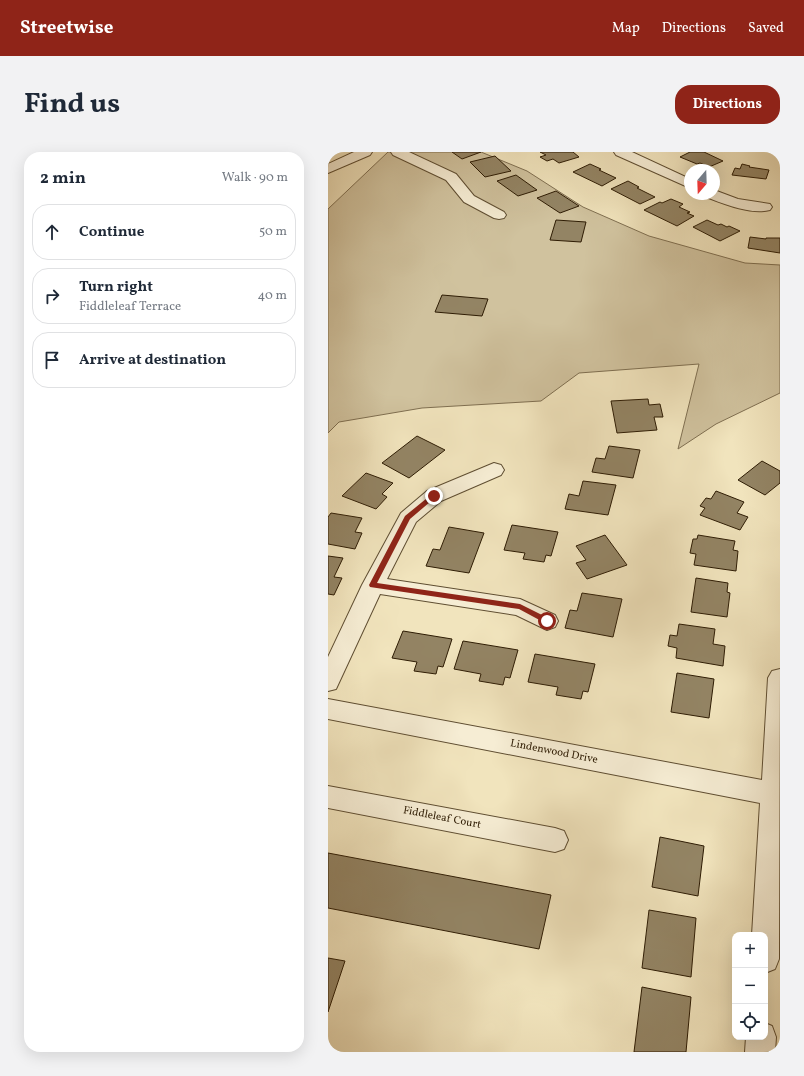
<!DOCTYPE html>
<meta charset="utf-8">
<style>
:root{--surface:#fff;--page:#f2f2f3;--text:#1f2937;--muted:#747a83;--line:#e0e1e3;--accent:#8f2418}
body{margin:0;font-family:Vollkorn,serif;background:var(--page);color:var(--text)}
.controls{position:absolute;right:12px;bottom:12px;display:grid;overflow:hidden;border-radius:8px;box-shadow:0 4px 16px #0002}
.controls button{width:36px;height:36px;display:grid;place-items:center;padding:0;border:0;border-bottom:1px solid var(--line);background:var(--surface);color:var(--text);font:20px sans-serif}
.compass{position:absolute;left:356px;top:12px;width:36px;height:36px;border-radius:50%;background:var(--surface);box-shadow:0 4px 16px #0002;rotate:199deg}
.stop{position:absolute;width:12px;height:12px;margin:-9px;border:3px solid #8f2418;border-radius:50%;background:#fff}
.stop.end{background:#8f2418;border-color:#fff;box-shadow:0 1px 4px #0008}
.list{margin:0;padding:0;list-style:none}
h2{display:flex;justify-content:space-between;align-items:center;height:52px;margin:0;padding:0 16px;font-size:17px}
h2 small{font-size:13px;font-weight:400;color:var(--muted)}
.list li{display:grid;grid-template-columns:26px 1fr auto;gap:12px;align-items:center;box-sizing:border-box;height:56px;margin:0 8px 8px;padding:0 8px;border:1px solid var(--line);border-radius:16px}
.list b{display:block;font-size:15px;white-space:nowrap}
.list p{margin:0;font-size:13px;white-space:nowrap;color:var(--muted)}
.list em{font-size:13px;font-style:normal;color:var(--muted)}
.icon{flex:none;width:22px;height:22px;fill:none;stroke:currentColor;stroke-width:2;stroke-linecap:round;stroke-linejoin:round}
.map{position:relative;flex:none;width:452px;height:900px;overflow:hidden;border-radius:16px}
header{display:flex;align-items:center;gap:24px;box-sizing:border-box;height:56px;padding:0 20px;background:var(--accent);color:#fff}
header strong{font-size:19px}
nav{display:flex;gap:22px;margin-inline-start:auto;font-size:14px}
.intro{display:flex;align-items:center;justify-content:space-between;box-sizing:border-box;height:96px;padding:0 24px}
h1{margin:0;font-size:28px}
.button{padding:10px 18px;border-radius:16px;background:var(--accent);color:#fff;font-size:14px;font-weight:700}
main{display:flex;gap:24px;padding:0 24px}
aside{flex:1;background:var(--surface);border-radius:16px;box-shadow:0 4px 16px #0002}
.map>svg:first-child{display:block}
.green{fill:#d0c29e;stroke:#7f6f51}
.building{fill:#938464;stroke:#2e1c04}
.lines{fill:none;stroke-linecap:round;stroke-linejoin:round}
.minor-casing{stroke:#5f4e32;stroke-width:2}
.minor{fill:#f6edd4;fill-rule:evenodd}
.route{fill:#8f2418}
.labels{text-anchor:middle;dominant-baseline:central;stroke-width:4;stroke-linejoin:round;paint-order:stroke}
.street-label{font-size:11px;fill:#2e1c04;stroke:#f6edd4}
</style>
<header>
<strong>Streetwise</strong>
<nav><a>Map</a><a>Directions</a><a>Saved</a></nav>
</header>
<div class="intro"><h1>Find us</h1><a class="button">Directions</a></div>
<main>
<aside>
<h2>2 min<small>Walk · 90 m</small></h2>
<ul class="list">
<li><svg class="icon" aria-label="ahead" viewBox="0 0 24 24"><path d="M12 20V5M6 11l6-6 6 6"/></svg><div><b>Continue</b></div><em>50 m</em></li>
<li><svg class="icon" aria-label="right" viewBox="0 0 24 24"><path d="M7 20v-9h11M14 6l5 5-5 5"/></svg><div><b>Turn right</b><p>Fiddleleaf Terrace</p></div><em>40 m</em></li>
<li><svg class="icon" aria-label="arrive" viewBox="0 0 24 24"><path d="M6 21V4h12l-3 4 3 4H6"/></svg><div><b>Arrive at destination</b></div></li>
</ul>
</aside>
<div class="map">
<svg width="452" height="900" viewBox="0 0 452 900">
<rect width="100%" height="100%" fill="#f1e4bd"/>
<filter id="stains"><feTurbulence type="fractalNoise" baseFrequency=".005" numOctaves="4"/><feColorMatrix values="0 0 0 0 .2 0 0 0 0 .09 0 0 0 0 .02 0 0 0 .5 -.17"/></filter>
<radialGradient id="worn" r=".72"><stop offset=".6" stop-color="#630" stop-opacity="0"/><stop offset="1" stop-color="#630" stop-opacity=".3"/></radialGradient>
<path class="green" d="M60,0h93l46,19 56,36 66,29 96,27 35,2v128l-64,31 -38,25 21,-85 -120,9 -38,28 -119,7 -83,14 -11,11v-224z"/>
<path class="building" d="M124,0h29l-19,7z
M212,0h33l6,5 -20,6 -6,-4 -6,2 -7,-4 6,-2z
M362,0h14l19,9 -14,6 -9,-4 -3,1 -17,-7z
M167,4l16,15 -26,6 -15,-15z
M262,12l11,5 -2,1 17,8 -14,8 -29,-14z
M414,12l8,2 -1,1 20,3 -3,9 -34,-4 3,-7 5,1z
M188,23l21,15 -19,6 -21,-15z
M300,29l11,6 -2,1 18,9 -15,7 -29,-15z
M228,39l23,15 -19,7 -23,-15z
M343,47l12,5 -4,3 11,5 -3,1 7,3 -17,10 -33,-16 16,-8 2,1z
M228,68l30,2 -5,20 -31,-2z
M379,68l11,5 3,-1 6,3 2,-1 11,5 -20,10 -27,-14z
M422,85l16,2v-1h14v15l-32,-5z
M114,143l46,4 -6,17 -47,-4z
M320,247l1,6 11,-1 3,13h-9l3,13 -40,3 -6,-32z
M89,284l28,14 -36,28 -27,-15z
M281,294l31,4 -7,28 -41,-6 4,-14 9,1z
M434,309l18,10v12l-15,12 -27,-15z
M38,321l27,10 -11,11 5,3 -11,12 -34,-13z
M255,329l33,4 -8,30 -43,-6 4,-15 10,2z
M388,339l28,11 -7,11 11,4 -8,13 -40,-15 5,-7 -5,-2 6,-8 5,1z
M3,361l31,5 -7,14 7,1 -7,16 -27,-5v-27z
M184,373l46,7 -7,24 -5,-1 -2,7 -21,-3 2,-6 -21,-3z
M121,375l35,6 -15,40 -43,-7 7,-17 7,1z
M277,383l22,30 -40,14 -11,-16 10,-3 -10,-14z
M370,383l37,6 -2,9 5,1 -2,20 -42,-6 2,-11 -6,-1 3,-14h4z
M0,404l15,2 -9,19 8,1 -8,17 -6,-1z
M368,426l32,5 -1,9 3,1 -3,24 -36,-5z
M254,441l40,6 -9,38 -48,-9 5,-18 7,1z
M351,472l36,5 -2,15 12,2 -2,20 -47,-8 1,-10 -9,-2 2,-11 7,1z
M75,479l49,8 -9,28 -5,-1 -2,8 -22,-3 3,-9 -25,-4z
M135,489l55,9 -8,28 -5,-1 -2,8 -24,-4 2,-7 -27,-5z
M207,502l60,10 -7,28 -5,-1 -2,8 -25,-4 2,-8 -30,-5z
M349,521l37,6 -5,39 -38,-6z
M332,685l44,9 -6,50 -46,-9z
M0,701l223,42 -12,54 -211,-41z
M321,758l47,8 -5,59 -49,-9z
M0,806l17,3 -17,51z
M314,835l49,10 -5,55h-52z"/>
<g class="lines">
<g class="minor-casing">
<path id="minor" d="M26,0h18l-2,3 -42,18v-9z
M63,0h18l47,22 18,22 30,16 2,3 -2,3 -5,1 -5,-1 -30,-16 -18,-22 -53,-25z
M286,0h18l58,27v9l-74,-33z
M386,38l24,9 32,5 2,3 -2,3c-19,5 -46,-6 -64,-13l-2,-3h10z
M166,311l7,2 3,5 -3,5 -60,26 -25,21 -29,57 133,20 35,16 3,6 -3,6 -8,3 -31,-15 -136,-21 -44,95 -8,2v-34l34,-72 39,-72 26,-22z
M452,517l-1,290 -4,10 -10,4v-38h-13l8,-132 -432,-84v-20l434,81 6,-102 4,-7z
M0,634l227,42 9,3 4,9 -4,9 -9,3 -227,-44z
M437,871l7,3 4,11 -1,15h-30l1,-15h19z"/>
</g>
<use href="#minor" class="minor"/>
</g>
<path class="route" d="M104,342l5,2 -27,23 -33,64 143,21 30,15v4h-5l-26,-14 -149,-22 -1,-2 36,-69z"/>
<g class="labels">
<g class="street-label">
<text transform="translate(226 600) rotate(11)">Lindenwood Drive</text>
<text transform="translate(114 666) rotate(11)">Fiddleleaf Court</text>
</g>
</g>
<rect width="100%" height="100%" filter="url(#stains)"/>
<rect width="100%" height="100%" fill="url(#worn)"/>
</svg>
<div class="controls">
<button>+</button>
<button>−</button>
<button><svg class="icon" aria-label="locate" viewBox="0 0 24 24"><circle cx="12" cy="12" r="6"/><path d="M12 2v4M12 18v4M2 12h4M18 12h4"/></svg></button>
</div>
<svg class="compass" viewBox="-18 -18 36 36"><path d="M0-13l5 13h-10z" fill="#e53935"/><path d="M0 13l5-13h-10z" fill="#747a83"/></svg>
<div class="stop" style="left:219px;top:469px"></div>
<div class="stop end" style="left:106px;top:344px"></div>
</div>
</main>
